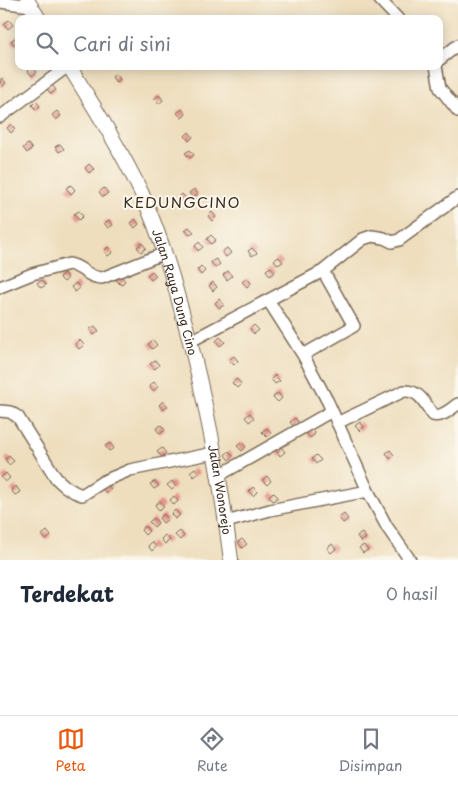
<!DOCTYPE html>
<html lang="id">
<style>
:root{--surface:#fff;--page:#f6f6f7;--text:#1f2937;--muted:#747a83;--line:#e0e1e3;--accent:#ea580c}
body{margin:0;font-family:"Playpen Sans",sans-serif;background:var(--page);color:var(--text)}
.list{margin:0;padding:0;list-style:none}
h2{display:flex;justify-content:space-between;align-items:center;height:65px;margin:0;padding:0 20px;font-size:21px}
h2 small{font-size:16px;font-weight:400;color:var(--muted)}
.icon{flex:none;width:28px;height:28px;fill:none;stroke:currentColor;stroke-width:2;stroke-linecap:round;stroke-linejoin:round}
.map{position:relative;flex:none;width:458px;height:560px;overflow:hidden}
.search{position:absolute;background:var(--surface);box-shadow:0 2px 12px #0003;left:15px;right:15px;top:15px;height:55px;display:flex;align-items:center;gap:12px;box-sizing:border-box;padding:0 18px;border-radius:10px;color:var(--muted);font-size:19px}
.sheet{height:155px;background:var(--surface)}
nav{display:flex;justify-content:space-around;align-items:center;box-sizing:border-box;height:70px;border-top:1px solid var(--line);background:var(--surface);font-size:14px;color:var(--muted)}
nav a{display:grid;justify-items:center;gap:2px}
nav .on{color:var(--accent)}
.map>svg:first-child{display:block}
.building{fill:#e4938b}
.lines{fill:none;stroke-linecap:round;stroke-linejoin:round}
.minor-casing{stroke:#7a6956;stroke-width:14}
.tertiary-casing{stroke:#7a6956;stroke-width:16}
.minor{stroke:#fff;stroke-width:11}
.tertiary{stroke:#fff;stroke-width:14}
.labels{text-anchor:middle;dominant-baseline:central;stroke-width:4;stroke-linejoin:round;paint-order:stroke}
.street-label{font-size:12px;fill:#3b2a1e;stroke:#fbf7ec}
.quarter-label{font-size:15px;letter-spacing:1px;fill:#3b2a1e;stroke:#fbf7ec}
</style>
<div class="map">
<svg width="458" height="560" viewBox="0 0 458 560">
<rect width="100%" height="100%" fill="#fbf7ec"/>
<filter id="ink" filterUnits="userSpaceOnUse"><feTurbulence type="fractalNoise" baseFrequency=".02" numOctaves="2"/><feDisplacementMap in="SourceGraphic" scale="10" xChannelSelector="R" yChannelSelector="G"/><feConvolveMatrix kernelMatrix="1 2 1 2 8 2 1 2 1" color-interpolation-filters="sRGB"/></filter>
<filter id="wash" filterUnits="userSpaceOnUse"><feTurbulence type="fractalNoise" baseFrequency=".0096" numOctaves="4" result="noise"/><feDisplacementMap in="SourceGraphic" scale="20" xChannelSelector="R" yChannelSelector="G"/><feGaussianBlur stdDeviation="1.12" result="paint"/><feColorMatrix in="noise" values="0 0 0 0 0 0 0 0 0 0 0 0 0 0 0 0 0 1.4 0 .05"/><feComposite in="paint" operator="in"/></filter>
<g filter="url(#wash)">
<rect width="100%" height="100%" fill="#eedebe"/>
<g id="blocks">
<path class="building" d="M9,20l4,5 -5,4 -4,-5z
M16,37l3,6 -4,3 -4,-5z
M32,67l5,5 -5,4 -4,-5z
M116,74l4,5 -4,4 -4,-6z
M2,78l4,5 -4,4 -2,-7z
M52,85l4,5 -5,4 -4,-5z
M159,95l4,5 -4,4 -5,-5z
M36,101l4,5 -4,4 -4,-5z
M182,109l4,5 -4,4 -5,-5z
M57,111l4,5 -5,4 -4,-5z
M11,124l4,5 -4,4 -4,-5z
M189,132l4,5 -4,4 -4,-5z
M28,144l4,5 -5,4 -4,-5z
M60,144l4,5 -5,3 -4,-5z
M190,150l4,5 -4,3 -5,-5z
M89,164l5,5 -5,4 -4,-5z
M71,185l4,5 -4,4 -5,-6z
M104,188l4,5 -5,4 -4,-5z
M194,189l4,5 -5,4 -4,-5z
M182,194l5,5 -5,4 -4,-5z
M79,211l4,5 -4,4 -5,-6z
M212,212l4,5 -4,4 -4,-5z
M135,219l4,5 -4,4 -4,-5z
M109,220l4,5 -5,3 -4,-5z
M189,227l5,5 -5,3 -4,-5z
M211,235l5,5 -5,4 -4,-5z
M199,242l4,5 -5,4 -3,-5z
M142,243l4,5 -5,4 -4,-5z
M108,247l5,5 -5,4 -4,-5z
M227,248l4,5 -5,4 -4,-5z
M252,248l5,5 -5,3 -4,-5z
M279,257l4,5 -5,3 -4,-5z
M216,259l4,5 -5,4 -4,-6z
M201,266l4,5 -4,4 -4,-5z
M271,267l4,5 -5,4 -4,-6z
M152,271l4,5 -5,4 -4,-5z
M228,271l4,5 -5,4 -4,-5z
M64,273l4,5 -4,4 -5,-5z
M121,276l4,5 -4,4 -5,-5z
M247,278l4,5 -4,4 -5,-5z
M42,280l4,5 -5,3 -4,-5z
M213,282l4,5 -4,4 -4,-5z
M76,283l4,5 -5,4 -4,-5z
M219,299l5,6 -5,3 -4,-5z
M254,325l5,5 -5,4 -4,-5z
M95,326l4,5 -5,4 -4,-6z
M220,337l5,5 -5,4 -4,-5z
M80,340l4,5 -5,4 -4,-5z
M153,340l4,5 -5,4 -4,-5z
M234,356l4,5 -4,4 -5,-5z
M155,360l4,5 -4,4 -5,-5z
M275,375l5,6 -5,3 -4,-5z
M237,379l4,5 -4,4 -5,-5z
M154,382l4,5 -5,4 -4,-5z
M278,393l4,5 -4,4 -5,-5z
M163,401l5,5 -5,4 -4,-5z
M250,413l4,5 -5,4 -4,-5z
M295,418l4,5 -5,4 -4,-5z
M360,422l4,5 -4,4 -5,-5z
M161,425l4,5 -5,4 -4,-5z
M267,428l4,5 -4,4 -5,-5z
M311,429l4,5 -5,4 -4,-5z
M242,442l4,5 -4,4 -5,-5z
M110,443l4,5 -5,3 -4,-5z
M281,447l4,5 -5,4 -4,-6z
M162,448l4,5 -4,4 -5,-5z
M390,450l4,5 -4,4 -4,-6z
M229,451l4,5 -4,4 -4,-5z
M316,455l5,5 -5,4 -4,-5z
M9,456l5,5 -5,4 -4,-6z
M195,468l4,5 -5,4 -4,-5z
M6,473l4,5 -5,4 -4,-5z
M267,476l4,5 -4,4 -5,-5z
M155,481l4,5 -5,3 -4,-5z
M172,481l4,5 -4,4 -5,-5z
M107,484l4,5 -5,4 -4,-5z
M16,486l4,6 -5,3 -4,-5z
M253,487l4,5 -4,4 -4,-5z
M273,492l5,5 -5,4 -4,-5z
M174,496l4,5 -4,4 -4,-5z
M160,501l4,5 -5,4 -4,-5z
M175,510l5,5 -5,4 -4,-5z
M164,514l4,5 -5,4 -4,-5z
M344,514l4,5 -5,4 -4,-5z
M154,518l4,5 -4,4 -5,-5z
M145,526l4,5 -4,4 -4,-5z
M47,531l4,5 -5,4 -4,-5z
M180,531l4,5 -4,4 -5,-5z
M362,533l4,5 -5,4 -4,-6z
M165,535l5,5 -5,4 -4,-5z
M242,539l5,5 -5,4 -4,-6z
M152,542l4,5 -4,4 -4,-5z
M332,544l4,5 -5,4 -4,-5z
M364,545l4,5 -5,3 -4,-5z"/>
</g>
</g>
<g filter="url(#ink)">
<use href="#blocks" fill-opacity="0" stroke="#7a6956" stroke-width="1"/>
<g class="lines">
<g class="minor-casing">
<path id="minor" d="M380,0l18,19
M0,2l31,4
M439,60l19,-15
M436,66l4,22 18,23
M0,117l68,-51
M0,287l32,-13 37,-10c13,2 19,14 33,14l63,-25
M268,300l35,55 25,47 40,89 19,36 23,33
M191,341l132,-70 40,-32 9,-3 12,2 8,4 7,-2 59,-43
M303,355l51,-29 -31,-55
M0,411l10,1 8,5 38,61c8,8 15,14 26,17l22,-14 26,-11 84,-17
M337,423l67,-32c16,-1 21,13 29,24 9,3 17,-6 25,-11
M218,476l114,-65
M226,522l44,-12 98,-19"/>
</g>
<g class="tertiary-casing">
<g id="tertiary">
<path d="M27,0l12,19"/>
<path id="s1" d="M69,66c26,42 52,84 73,128 16,36 28,73 38,111 24,83 40,169 51,255"/>
</g>
</g>
<use href="#minor" class="minor"/>
<use href="#tertiary" class="tertiary"/>
</g>
</g>
<g class="labels">
<g class="street-label">
<text stroke="none"><textPath href="#s1" startOffset="251">Jalan Raya Dung Cino</textPath></text>
<text stroke="none"><textPath href="#s1" startOffset="454">Jalan Wonorejo</textPath></text>
</g>
<g class="quarter-label">
<text x="182" y="201">KEDUNGCINO</text>
</g>
</g>
</svg>
<div class="search"><svg class="icon" aria-label="search" viewBox="0 0 24 24"><circle cx="10" cy="10" r="6"/><path d="M15 15l6 6"/></svg>Cari di sini</div>
</div>
<section class="sheet">
<h2>Terdekat<small>0 hasil</small></h2>
<ul class="list">
</ul>
</section>
<nav>
<a class="on"><svg class="icon" aria-label="map" viewBox="0 0 24 24"><path d="M3 6l6-2 6 2 6-2v14l-6 2-6-2-6 2zM9 4v14M15 6v14"/></svg>Peta</a>
<a><svg class="icon" aria-label="directions" viewBox="0 0 24 24"><path d="M12 3l9 9-9 9-9-9zM9 14v-3h6M13 9l2 2-2 2"/></svg>Rute</a>
<a><svg class="icon" aria-label="saved" viewBox="0 0 24 24"><path d="M7 4h10v16l-5-4-5 4z"/></svg>Disimpan</a>
</nav>
